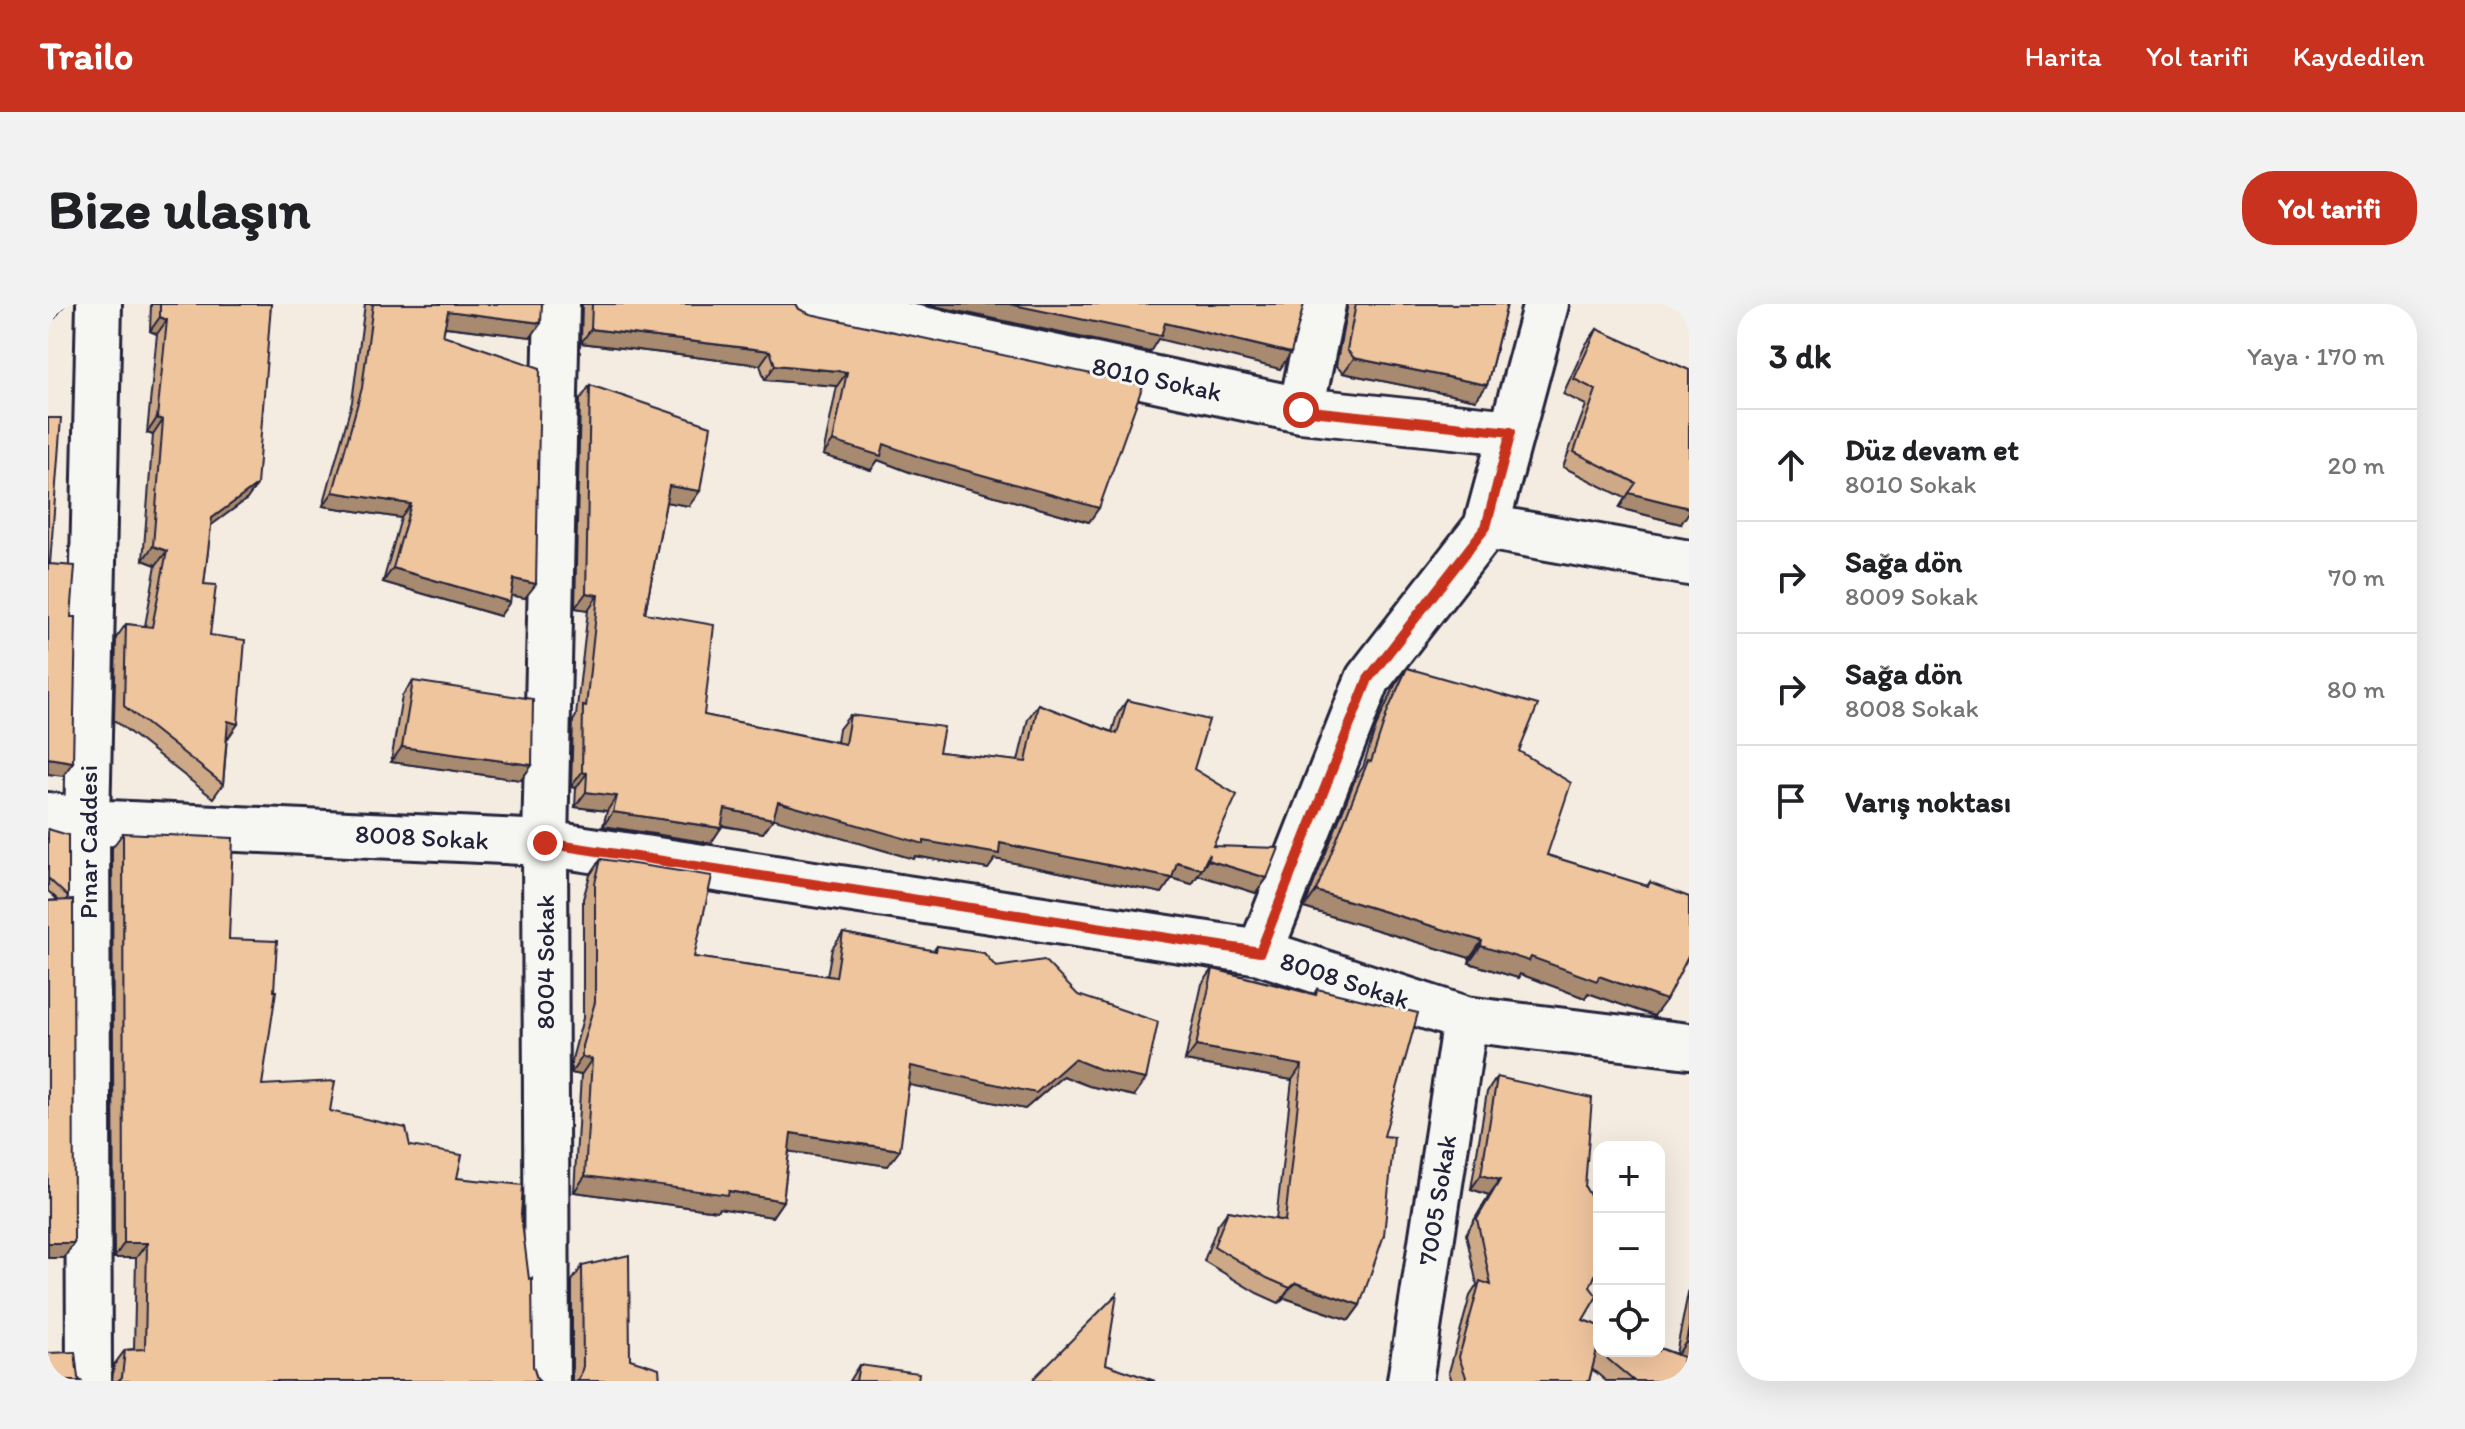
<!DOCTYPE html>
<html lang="tr">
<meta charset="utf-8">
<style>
:root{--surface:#fff;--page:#f2f2f2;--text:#202124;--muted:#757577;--line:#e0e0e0;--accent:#c8321e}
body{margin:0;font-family:Itim,sans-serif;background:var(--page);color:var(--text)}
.controls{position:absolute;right:24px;bottom:24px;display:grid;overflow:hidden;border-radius:16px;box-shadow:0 8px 32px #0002}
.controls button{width:72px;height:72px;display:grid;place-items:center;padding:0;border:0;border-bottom:2px solid var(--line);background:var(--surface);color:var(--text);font:40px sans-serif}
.stop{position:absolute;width:24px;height:24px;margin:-18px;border:6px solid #c8321e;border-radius:50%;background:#fff}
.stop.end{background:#c8321e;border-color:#fff;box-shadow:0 2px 8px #0008}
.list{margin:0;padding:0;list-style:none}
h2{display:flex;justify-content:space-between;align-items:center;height:104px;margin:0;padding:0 32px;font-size:34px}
h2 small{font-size:26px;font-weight:400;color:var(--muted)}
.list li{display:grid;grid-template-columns:52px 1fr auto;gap:24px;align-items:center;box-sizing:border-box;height:112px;padding:0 32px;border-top:2px solid var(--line)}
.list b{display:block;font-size:30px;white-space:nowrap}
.list p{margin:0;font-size:26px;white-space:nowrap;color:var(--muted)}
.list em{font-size:26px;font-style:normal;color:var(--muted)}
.icon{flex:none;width:44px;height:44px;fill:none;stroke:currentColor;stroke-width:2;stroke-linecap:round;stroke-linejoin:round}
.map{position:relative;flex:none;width:1641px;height:1077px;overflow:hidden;border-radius:32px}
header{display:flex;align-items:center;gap:48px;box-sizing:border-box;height:112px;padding:0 40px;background:var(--accent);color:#fff}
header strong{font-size:38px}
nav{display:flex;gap:44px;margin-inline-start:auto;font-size:28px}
.intro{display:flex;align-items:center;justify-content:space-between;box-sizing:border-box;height:192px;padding:0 48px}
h1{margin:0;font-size:56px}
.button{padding:20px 36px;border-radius:32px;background:var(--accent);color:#fff;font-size:28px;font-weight:700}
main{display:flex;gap:48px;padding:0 48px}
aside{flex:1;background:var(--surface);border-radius:32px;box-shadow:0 8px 32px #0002}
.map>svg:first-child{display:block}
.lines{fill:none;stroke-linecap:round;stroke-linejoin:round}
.minor-casing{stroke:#22223b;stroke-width:50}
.minor{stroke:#f6f6f2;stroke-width:44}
.wall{fill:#cea988;stroke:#22223b;stroke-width:2}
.shaded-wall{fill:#a78a6f;stroke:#22223b;stroke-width:2}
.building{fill:#efc59e;stroke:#22223b;stroke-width:2}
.route{stroke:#c8321e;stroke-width:10}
.labels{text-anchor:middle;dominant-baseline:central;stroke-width:6;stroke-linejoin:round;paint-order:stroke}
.street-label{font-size:26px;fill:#22223b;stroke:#f6f6f2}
</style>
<header>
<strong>Trailo</strong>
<nav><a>Harita</a><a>Yol tarifi</a><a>Kaydedilen</a></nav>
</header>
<div class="intro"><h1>Bize ulaşın</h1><a class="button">Yol tarifi</a></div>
<main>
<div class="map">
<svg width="1641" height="1077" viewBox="0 0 1641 1077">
<rect width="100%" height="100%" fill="#f5ece1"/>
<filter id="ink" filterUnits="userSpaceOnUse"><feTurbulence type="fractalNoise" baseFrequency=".0125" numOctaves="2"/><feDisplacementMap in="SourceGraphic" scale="16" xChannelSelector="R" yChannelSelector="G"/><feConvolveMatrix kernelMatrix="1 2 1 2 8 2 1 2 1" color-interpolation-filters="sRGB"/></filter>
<g filter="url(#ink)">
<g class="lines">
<g class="minor-casing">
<path id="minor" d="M757,0l496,106 210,22
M1253,106l22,-106
M1438,223l203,36
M0,511l39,7 458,21 715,109 205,67 224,27
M1212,648l108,-273 118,-152 60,-223
M41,1077l-2,-559 12,-518
M499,1077l-2,-538 12,-539
M1362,1077l55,-362"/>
</g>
<use href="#minor" class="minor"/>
</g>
<path class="wall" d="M103,0h120l-24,195 -36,26 -7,59 6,51 18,103h-1l-4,46 -10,14 -99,-78 2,-82 10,-14 19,2 11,-61 -13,-5 10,-125 -6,-2 10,-99 -7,-3z
M317,0h177l-11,33 -86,-10 -2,8 82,263 -14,-3 -11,21 -117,-34 18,-64 -78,-12 29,-104z
M534,0h214l3,5 290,213 -177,-49 -34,-13 -7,10 -48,-15 14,-69 -72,-6 -5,-15 -179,-22z
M1299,0h160l-20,81 -11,15 -133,-27 -7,-7 11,-57z
M1549,25l84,195 -62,-16 6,-10 -62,-31 23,-62 -23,-11 23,-50z
M542,81l99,121 -23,-4 -21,111 59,102 133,27 2,-13 11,-14 89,37 79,9 10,-42 10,-15 74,28 5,-17 10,-15 67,69 19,77 54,32 -11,15 -58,-18 -6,9 -20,-6 -10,15 -167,-34 -7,10 -73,-13 -1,3 -141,-41 -10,15 -41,-7 -11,17 -108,-17 4,-15 -32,-4 1,-19 -5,-1 2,-66 3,-5 12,-106 -13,-2 5,-208z
M1359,364l112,83 28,104 100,31 3,-4 4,134 -66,-23 -3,5 -65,-24 -2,4 -49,-15 1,-5 -166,-50 52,-131 7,-10 13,-40 19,-42z
M365,377l119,84 -11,15 -130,-18 11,-66z
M0,525l20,68 -2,3 -2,358h-16v-357l10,-1 -10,-9z
M75,529l106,106 33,146 68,26 80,35 47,32 64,37 12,151 4,13 2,2h-427l2,-16 11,-15 9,-1 2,-91h-22l-2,-410z
M553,555l93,98 133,19 5,-27 11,-16 90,18 4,-5 59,21 138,129 -45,-10 -26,-10 -38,33 -116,-25 -21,82 -99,-15 -6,50 -11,16 -53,-9 -2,3 -143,-19 7,-117 -10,-2v-10l12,-45v-119l7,-24z
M1165,665l101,25 3,-5 67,147 -24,169 -11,15 -64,-22 -6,5 -22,-10 -53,-32 13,-35 11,-15 48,9 16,-140 -107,-19 17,-77z
M1449,773l88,110 5,100 -7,33 93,34 13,-66v71h-6l-3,22h-74l-14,-12 -3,12h-137l-3,-9 21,-76 7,-11 -11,-51 23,-39 -18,-6 16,-97z
M534,962l48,93 30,22h-88v-100z
M811,1061l59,16h-69z"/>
<path class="shaded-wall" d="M0,0h17l-10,14 -7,-1z
M877,0h84l156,19 126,30 -11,16 -122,-30 -8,13z
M400,7l93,12 -10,14 -93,-11z
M112,13l7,3 -10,14 -7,-3z
M543,25l179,22 -10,14 -179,-22z
M1306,54l133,27 -11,15 -133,-27z
M727,61l72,7 -10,14 -72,-6z
M109,114l6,2 -10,15 -6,-2z
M785,137l51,3 215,64 -10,14 -177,-49 -34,-13 -7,10 -48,-15z
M209,181l-10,14 -45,33 10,-14z
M621,182l31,5 -11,15 -30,-5z
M285,188l78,12 -10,14 -78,-12z
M1581,189l60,15v4l-8,12 -62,-16z
M105,242l14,5 -11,14 -13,-5z
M345,264l117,34 -10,14 -117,-34z
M466,275l22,5 -11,14 -21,-4z
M538,289l12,2 -10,15 -13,-2z
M180,417l10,3 -10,14 -10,-3z
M354,443l130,18 -11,15 -130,-18z
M0,454l25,4 -10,14 -15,-2z
M534,468l5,1 -11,15 -5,-1z
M538,488l31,4 -10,15 -32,-4z
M730,498l146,39 76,2 172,35 -10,15 -167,-34 -7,10 -73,-13 -1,3 -146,-42z
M677,505l48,10 -10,14 -48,-9z
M565,508l108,16 -10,15 -108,-17z
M1160,556l59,18 -11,15 -58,-18z
M1129,558l25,7 -10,15 -25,-7z
M1268,587l166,50 -12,17 -166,-50z
M1433,642l50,11 68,19 67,24 -12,16 -66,-23 -3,5 -65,-24 -2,4 -49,-15z
M1148,742l106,19 -10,15 -107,-19z
M534,753l10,2 -11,16 -10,-2z
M1026,755l72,20 -12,17 -45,-10 -26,-10 -38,33 -125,-26 11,-17z
M743,829l109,17 -12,16 -109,-16z
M1433,871l19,5 -11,15 -18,-6z
M537,872l144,15 54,10 -11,16 -53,-9 -2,3 -143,-19z
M0,939h26l-10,15h-16z
M76,939h23l-11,15h-22z
M1248,979l64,22 -11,15 -64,-22 -6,5 11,-15z
M1638,1038l3,1v16l-14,-1z"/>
<path class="building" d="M112,0h111l-14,181 -45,33 -8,66 12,1 -6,50 35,5 -7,84 -10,-3 -5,63 -99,-78 2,-82 26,3 15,-76 -14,-5 10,-126 -6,-2 10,-98 -7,-3z
M325,0h169l-1,19 -93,-12 -5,24 97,33 -4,216 -22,-5 -4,23 -117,-34 18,-64 -78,-12 29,-104z
M544,0h204l3,5 11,5 333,71 -44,123 -177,-50 -38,-14 -3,12 -48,-15 14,-69 -72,-7 -5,-14 -179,-22z
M961,0h295l-13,49 -126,-30 -4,13z
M1308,0h151l-20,81 -133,-27 -7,-8z
M1549,25l92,41v138l-60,-15 7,-10 -62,-31 22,-62 -22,-11z
M542,81l121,41 -11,65 -31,-5 -24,127 69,12 -10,90 141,29 5,-29 94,12 -5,25 87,10 12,-58 79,30 10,-34 82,20 -15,49 43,26 -24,51 66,2 -12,30 -59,-18 1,-6 -7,15 -25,-7 -5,16 -172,-35 -1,11 -75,-13v3l-146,-42 -5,17 -48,-10 -4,19 -108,-16 4,-16 -31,-4 1,-19 -5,-1 1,-66 3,1 12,-112 -12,-2z
M0,114h13l-11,146 25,2 -4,51h5l-3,145 -25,-4z
M1359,364l131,37 -19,46 52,32 -24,72 101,31 2,-4 39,15v58l-23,45 -67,-24 -2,5 -66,-24 -2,4 -48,-15 1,-5 -166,-50 52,-130 3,1 17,-52z
M365,377l120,18 -1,66 -130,-18z
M0,525l20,6v62l-20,-19z
M75,529l110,5 -4,101 48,2 -3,50h2l-14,94 73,-4 -5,30 76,17 4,18 52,9 -5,23 66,7 -2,30 8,64 3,-1 1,88 4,13 2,2h-421l4,-4 3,-27 20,-1 2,-106h-23z
M553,555l111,17 -18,81 142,20 7,-44 93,18 1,-5 47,7 12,14 48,-7 34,35 80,27 -12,57 -45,-9 -27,-11 -38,34 -125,-27 -11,84 -109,-17 -8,68 -54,-10 -1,4 -143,-19 7,-117 -10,-2v-11l13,-44v-119z
M25,596l1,343h-26v-342z
M1165,665l103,26 1,-6 101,24 -34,123 10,1 -10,98 -24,70 -64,-22 -6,5 -23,-10 -53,-32 14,-35 57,10 17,-156 -106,-19z
M1449,773l95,21 -7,89 14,24v55l-9,21 7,9 -14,24 16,6v25h60v-3l24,9 -3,24h-46l-37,-31 -8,31h-124l1,-4 -7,-20 21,-76 11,4 -14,-66 23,-39 -19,-5z
M581,951l1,104 29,9 1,13h-84l4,-4 3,-11 -1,-100z
M1069,990l-11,70 49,17h-122l1,-3z
M1641,1023v16l-3,-1z
M27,1048l3,26 3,3h-33v-28z
M811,1061l60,8 -1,8h-62z"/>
</g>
<g class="lines" filter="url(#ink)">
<path class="route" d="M497,539l715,109 108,-273 118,-152 25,-95 -210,-22"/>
</g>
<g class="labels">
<g class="street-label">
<text transform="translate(1109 75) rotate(12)">8010 Sokak</text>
<text transform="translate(374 533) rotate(3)">8008 Sokak</text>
<text transform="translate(40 538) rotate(-90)">Pınar Caddesi</text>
<text transform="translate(497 658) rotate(-90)">8004 Sokak</text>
<text transform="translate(1297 676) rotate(18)">8008 Sokak</text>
<text transform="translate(1389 896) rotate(-81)">7005 Sokak</text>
</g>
</g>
</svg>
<div class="controls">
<button>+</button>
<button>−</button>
<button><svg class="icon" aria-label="locate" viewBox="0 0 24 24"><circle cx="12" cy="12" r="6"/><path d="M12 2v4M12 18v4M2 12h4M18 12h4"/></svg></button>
</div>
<div class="stop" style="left:1253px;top:106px"></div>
<div class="stop end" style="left:497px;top:539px"></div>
</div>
<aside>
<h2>3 dk<small>Yaya · 170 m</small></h2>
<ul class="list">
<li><svg class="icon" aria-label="ahead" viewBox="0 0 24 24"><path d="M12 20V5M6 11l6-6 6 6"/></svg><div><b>Düz devam et</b><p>8010 Sokak</p></div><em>20 m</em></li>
<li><svg class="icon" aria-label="right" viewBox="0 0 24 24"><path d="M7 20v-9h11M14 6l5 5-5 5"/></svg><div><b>Sağa dön</b><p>8009 Sokak</p></div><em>70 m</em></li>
<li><svg class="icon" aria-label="right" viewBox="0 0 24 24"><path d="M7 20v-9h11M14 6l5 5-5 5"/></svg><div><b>Sağa dön</b><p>8008 Sokak</p></div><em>80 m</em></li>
<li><svg class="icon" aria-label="arrive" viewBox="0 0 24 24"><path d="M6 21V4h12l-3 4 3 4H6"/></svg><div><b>Varış noktası</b></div></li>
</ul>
</aside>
</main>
